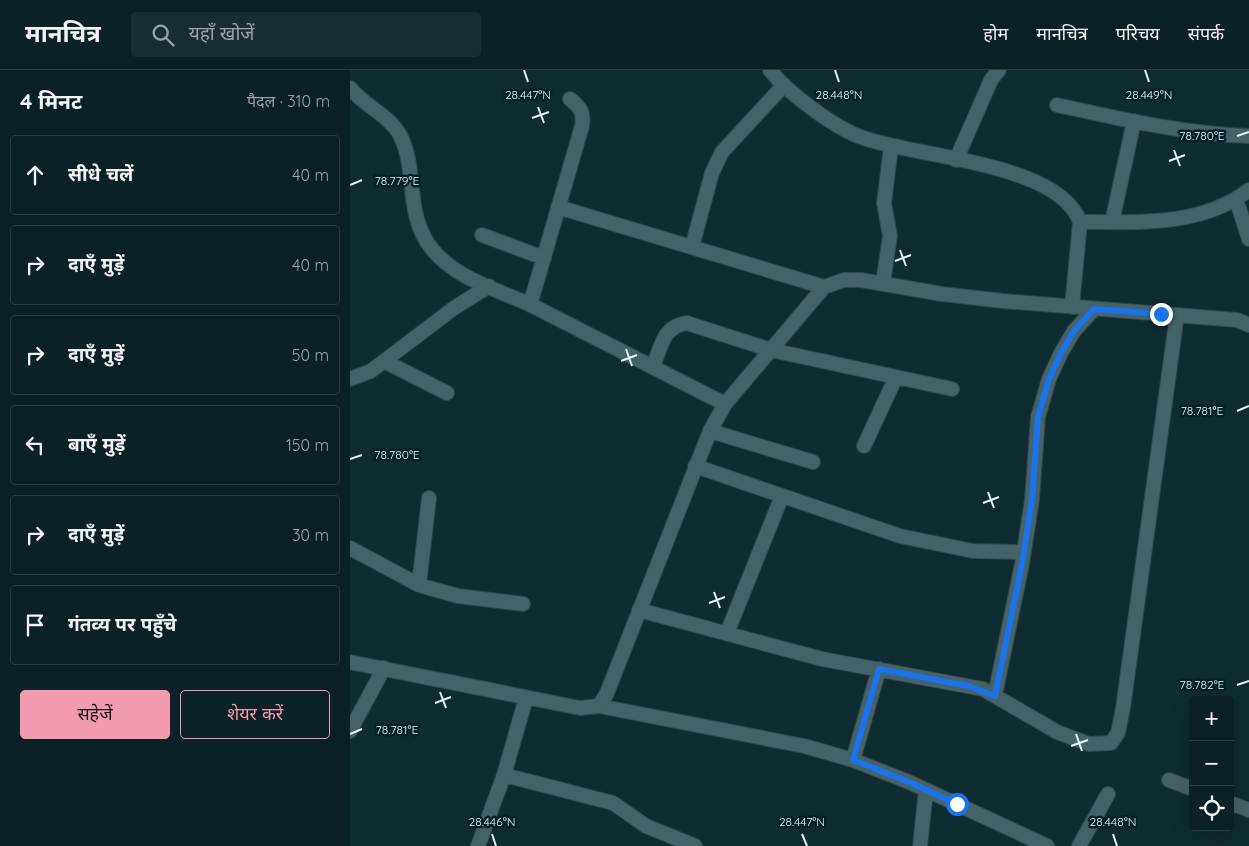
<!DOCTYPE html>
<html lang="hi">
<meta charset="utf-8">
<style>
:root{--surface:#0b2125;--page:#192e32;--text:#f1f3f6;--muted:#9aa3a7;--line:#2b3e42;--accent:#f29aaf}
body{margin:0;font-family:Quicksand,"Noto Sans Devanagari",sans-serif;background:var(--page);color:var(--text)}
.controls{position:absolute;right:15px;bottom:15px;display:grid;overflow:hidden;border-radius:5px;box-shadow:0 5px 20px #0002}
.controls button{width:45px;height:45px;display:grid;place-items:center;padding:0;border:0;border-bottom:1px solid var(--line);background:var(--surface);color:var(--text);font:25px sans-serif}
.stop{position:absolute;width:15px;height:15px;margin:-11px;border:4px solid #1a73e8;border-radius:50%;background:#fff}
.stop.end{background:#1a73e8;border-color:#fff;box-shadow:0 1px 5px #0008}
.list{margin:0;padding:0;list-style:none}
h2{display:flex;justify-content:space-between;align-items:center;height:65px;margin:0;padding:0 20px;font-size:21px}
h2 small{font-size:16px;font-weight:400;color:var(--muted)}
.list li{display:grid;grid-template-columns:32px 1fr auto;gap:15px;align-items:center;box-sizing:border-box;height:80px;margin:0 10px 10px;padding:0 10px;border:1px solid var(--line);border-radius:5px}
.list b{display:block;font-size:19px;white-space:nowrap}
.list em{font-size:16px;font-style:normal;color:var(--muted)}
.actions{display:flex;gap:10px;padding:15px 20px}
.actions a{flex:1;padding:11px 0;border:1px solid var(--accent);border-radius:5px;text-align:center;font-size:18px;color:var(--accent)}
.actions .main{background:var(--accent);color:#111}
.icon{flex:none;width:28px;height:28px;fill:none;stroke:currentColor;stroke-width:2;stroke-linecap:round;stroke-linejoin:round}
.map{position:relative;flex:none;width:899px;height:776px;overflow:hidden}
header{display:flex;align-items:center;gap:30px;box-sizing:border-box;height:70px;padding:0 25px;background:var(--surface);border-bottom:1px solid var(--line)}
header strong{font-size:24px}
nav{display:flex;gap:28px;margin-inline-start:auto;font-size:18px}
.search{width:350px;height:45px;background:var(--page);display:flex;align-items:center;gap:12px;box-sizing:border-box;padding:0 18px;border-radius:5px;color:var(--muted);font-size:19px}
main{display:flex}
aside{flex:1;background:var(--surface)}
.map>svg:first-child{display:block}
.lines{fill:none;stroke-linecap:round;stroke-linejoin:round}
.minor-casing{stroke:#32454a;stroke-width:16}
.tertiary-casing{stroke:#32454a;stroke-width:16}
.minor{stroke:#456268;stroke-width:14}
.tertiary{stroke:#456268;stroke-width:14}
.route{stroke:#1a73e8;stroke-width:6}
.ticks{fill:none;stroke:#e3f3f7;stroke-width:2}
.ticks-label{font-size:12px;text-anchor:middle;fill:#e3f3f7;stroke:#052228;stroke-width:5;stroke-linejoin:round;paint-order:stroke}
</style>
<header>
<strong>मानचित्र</strong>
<div class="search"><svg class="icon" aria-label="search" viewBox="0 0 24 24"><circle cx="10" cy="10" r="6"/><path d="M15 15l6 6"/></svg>यहाँ खोजें</div>
<nav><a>होम</a><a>मानचित्र</a><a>परिचय</a><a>संपर्क</a></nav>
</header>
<main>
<aside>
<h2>4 मिनट<small>पैदल · 310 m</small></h2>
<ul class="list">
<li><svg class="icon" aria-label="ahead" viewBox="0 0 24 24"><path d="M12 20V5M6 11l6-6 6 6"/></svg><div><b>सीधे चलें</b></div><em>40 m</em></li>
<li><svg class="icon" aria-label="right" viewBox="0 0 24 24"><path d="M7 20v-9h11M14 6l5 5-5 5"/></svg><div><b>दाएँ मुड़ें</b></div><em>40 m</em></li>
<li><svg class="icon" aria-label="right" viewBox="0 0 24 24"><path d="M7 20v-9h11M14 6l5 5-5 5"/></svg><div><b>दाएँ मुड़ें</b></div><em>50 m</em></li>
<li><svg class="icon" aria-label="left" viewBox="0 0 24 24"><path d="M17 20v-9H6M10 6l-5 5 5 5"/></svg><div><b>बाएँ मुड़ें</b></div><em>150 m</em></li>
<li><svg class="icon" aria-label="right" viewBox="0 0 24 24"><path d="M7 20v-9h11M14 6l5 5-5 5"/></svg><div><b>दाएँ मुड़ें</b></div><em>30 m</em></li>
<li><svg class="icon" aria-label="arrive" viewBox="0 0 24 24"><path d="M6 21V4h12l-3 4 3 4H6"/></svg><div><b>गंतव्य पर पहुँचे</b></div></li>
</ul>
<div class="actions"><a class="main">सहेजें</a><a>शेयर करें</a></div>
</aside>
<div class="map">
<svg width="899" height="776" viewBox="0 0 899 776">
<rect width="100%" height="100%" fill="#0f2c31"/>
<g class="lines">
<g class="minor-casing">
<path id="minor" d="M0,18c14,18 41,28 51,49 17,36 3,77 31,112 24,30 67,41 101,57 64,32 128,65 192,98
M707,35c64,14 127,29 192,31
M606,90l35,-80 8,-10
M886,129l13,40
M208,137l266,80
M730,152c59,0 120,5 169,-32
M762,152l22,-101
M132,165l62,23
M342,177l20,-74 10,-21 62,-67
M533,213l7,-47 -6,-33 7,-56
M180,235l52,-179c2,-14 -1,-18 -12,-27
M34,291l63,32
M303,297c8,-20 10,-41 34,-44l84,27 181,39
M0,309l21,-8 83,-63 35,-22
M360,361l103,31
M514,376l32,-69
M345,396l205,70 73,15 51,1
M0,478l69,37 39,11 65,8
M69,515l10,-87
M289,540l183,49 161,30 74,43 32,12 22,-1 7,-10 5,-25 54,-393
M377,563l55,-137
M645,625l27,-131 10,-64 6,-83 11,-38 12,-26 13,-22 20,-22
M249,636l205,40 49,14 56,22 138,64
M0,661l34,-63
M503,690l26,-91
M154,705l109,28 33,23 49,20
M819,710l24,9
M880,733l19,7
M128,776l26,-71 22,-77
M570,776l6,-56
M729,776l29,-52"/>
</g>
<g class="tertiary-casing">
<path id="tertiary" d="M420,0c17,22 61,55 88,66 55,22 200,25 222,86l-8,85
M0,592l230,46 19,-2 8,-13 103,-262 15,-27 99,-117 20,-7h17l81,14 61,7 234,19 12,5"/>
</g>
<use href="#minor" class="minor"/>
<use href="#tertiary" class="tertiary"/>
</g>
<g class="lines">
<path class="route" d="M607,734l-48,-22 -56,-22 26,-91 89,17 27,10 27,-132 10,-64 6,-83 11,-38 12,-26 13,-22 20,-22 67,5"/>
</g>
<path class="ticks" d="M174,0l4,12M485,0l4,12M795,0l4,12M188,37l6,16M182,48l17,-6M887,66l12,-4M824,80l6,16M819,91l16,-6M0,115l12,-5M550,180l6,16M545,191l16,-6M276,279l6,17M271,291l16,-6M887,341l12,-5M0,389l12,-4M638,422l6,16M633,433l16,-6M364,522l6,16M359,533l16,-6M887,615l12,-4M90,622l6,16M85,633l16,-6M0,664l12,-5M726,664l6,17M721,676l17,-6M142,764l4,12M452,764l5,12M763,764l4,12"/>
<g class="ticks-label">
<text x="178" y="29">28.447°N</text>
<text x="489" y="29">28.448°N</text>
<text x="799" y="29">28.449°N</text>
<text x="852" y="70">78.780°E</text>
<text x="47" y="115">78.779°E</text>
<text x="852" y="345">78.781°E</text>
<text x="47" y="389">78.780°E</text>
<text x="852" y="619">78.782°E</text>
<text x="47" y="664">78.781°E</text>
<text x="142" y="756">28.446°N</text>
<text x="452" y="756">28.447°N</text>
<text x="763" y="756">28.448°N</text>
</g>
</svg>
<div class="controls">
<button>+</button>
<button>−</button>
<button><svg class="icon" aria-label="locate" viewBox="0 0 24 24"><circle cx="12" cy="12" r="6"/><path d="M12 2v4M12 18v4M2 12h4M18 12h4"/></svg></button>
</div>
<div class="stop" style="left:607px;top:734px"></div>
<div class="stop end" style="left:811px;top:244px"></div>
</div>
</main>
